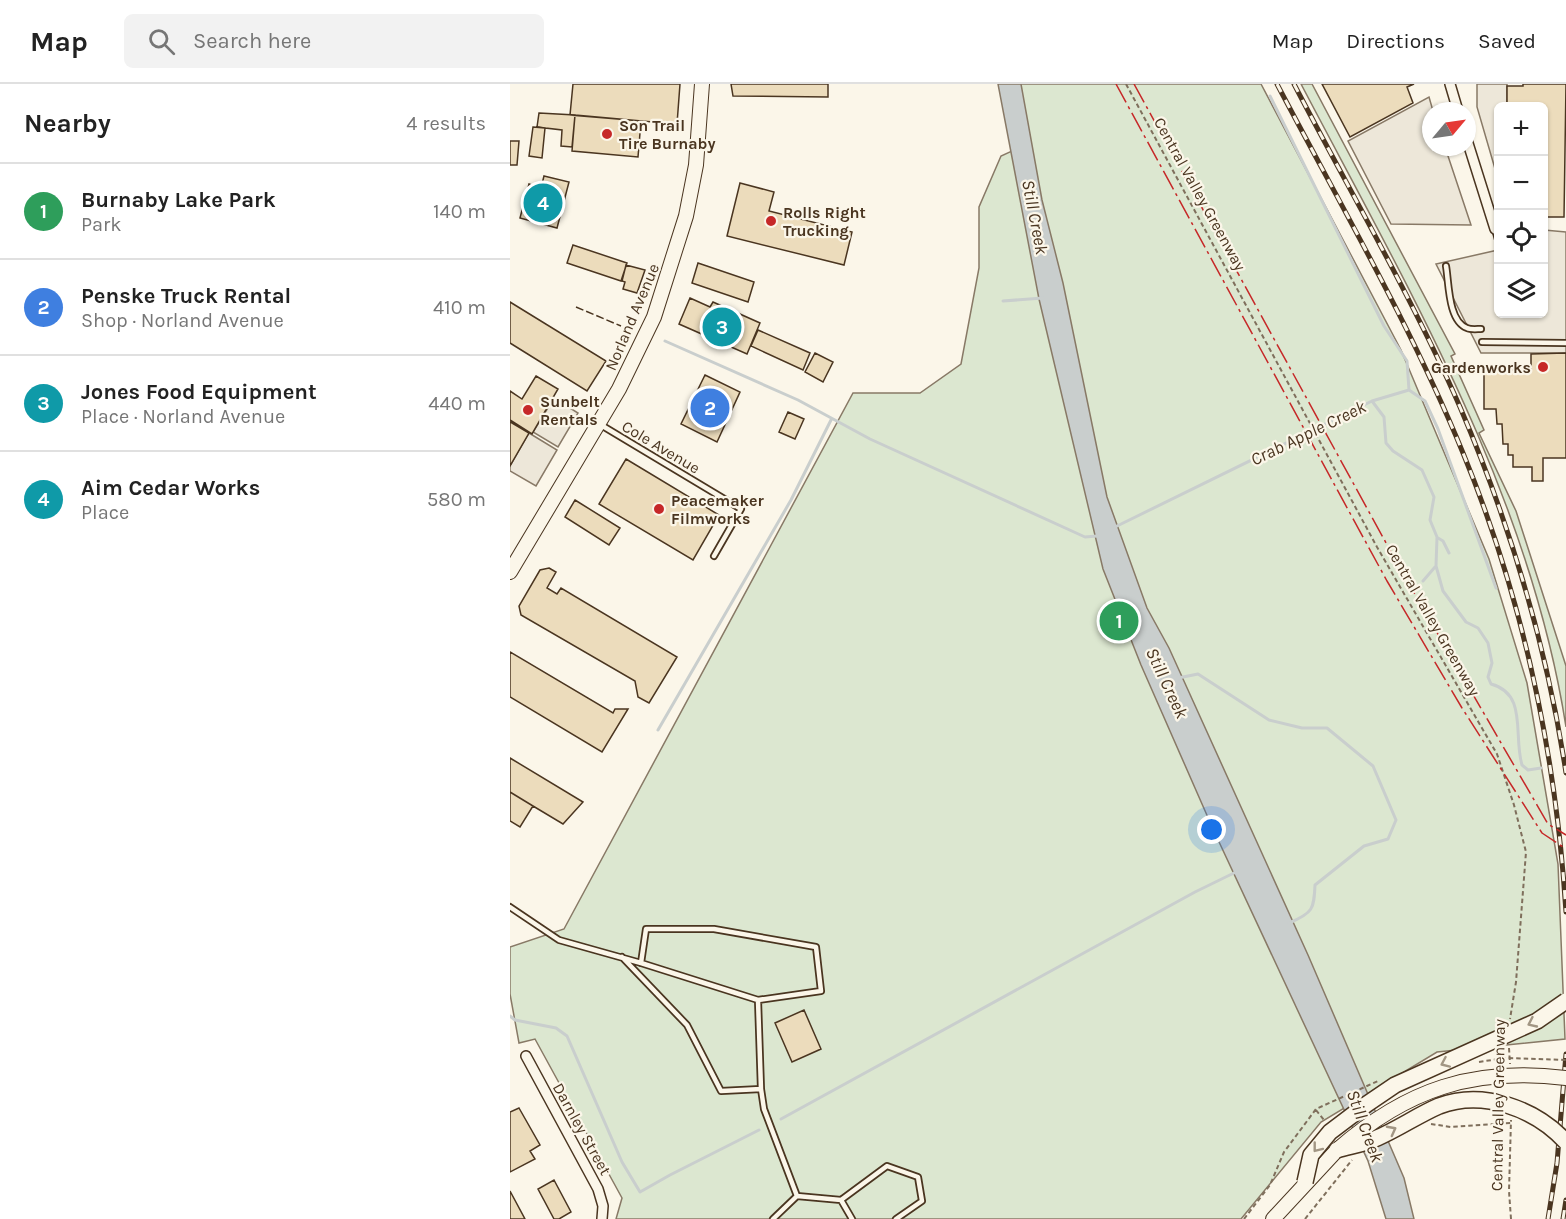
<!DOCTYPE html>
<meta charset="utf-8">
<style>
:root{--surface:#fff;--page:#f2f2f2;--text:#222;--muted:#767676;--line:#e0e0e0;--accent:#111827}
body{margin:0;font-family:Karla,sans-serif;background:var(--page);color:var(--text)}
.controls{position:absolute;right:18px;top:18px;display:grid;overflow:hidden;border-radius:9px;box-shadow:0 2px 4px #0004}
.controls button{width:54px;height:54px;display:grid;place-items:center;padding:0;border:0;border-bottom:2px solid var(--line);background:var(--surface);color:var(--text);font:30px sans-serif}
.compass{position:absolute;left:912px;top:18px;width:54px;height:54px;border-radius:50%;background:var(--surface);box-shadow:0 2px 4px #0004;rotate:61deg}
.you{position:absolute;left:702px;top:746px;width:21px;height:21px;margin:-15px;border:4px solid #fff;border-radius:50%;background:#1a73e8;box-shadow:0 0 0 9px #1a73e833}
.badge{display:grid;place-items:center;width:39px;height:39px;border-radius:50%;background:var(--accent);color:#fff;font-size:20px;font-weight:700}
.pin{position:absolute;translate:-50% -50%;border:3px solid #fff;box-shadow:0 2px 6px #0006}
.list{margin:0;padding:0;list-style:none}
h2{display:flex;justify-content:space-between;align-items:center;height:78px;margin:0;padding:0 24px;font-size:26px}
h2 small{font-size:20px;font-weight:400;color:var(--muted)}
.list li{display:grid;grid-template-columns:39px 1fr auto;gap:18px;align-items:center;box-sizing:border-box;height:96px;padding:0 24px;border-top:2px solid var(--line)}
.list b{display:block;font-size:22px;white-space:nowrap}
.list p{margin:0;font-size:20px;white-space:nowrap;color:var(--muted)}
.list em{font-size:20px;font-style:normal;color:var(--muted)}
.icon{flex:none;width:33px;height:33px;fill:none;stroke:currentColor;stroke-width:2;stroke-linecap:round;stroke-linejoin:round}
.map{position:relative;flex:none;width:1056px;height:1135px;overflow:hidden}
header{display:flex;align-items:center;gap:36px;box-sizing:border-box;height:84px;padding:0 30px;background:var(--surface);border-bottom:2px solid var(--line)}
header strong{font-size:28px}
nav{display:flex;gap:33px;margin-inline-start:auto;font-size:21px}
.search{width:420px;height:54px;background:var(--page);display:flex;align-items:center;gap:15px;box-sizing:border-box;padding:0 21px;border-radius:9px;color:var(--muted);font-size:22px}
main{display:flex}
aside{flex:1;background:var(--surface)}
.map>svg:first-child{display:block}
.green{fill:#dce7d0;stroke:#887966;stroke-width:1.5}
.parking{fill:#ede7d9;stroke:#887966;stroke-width:1.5}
.water{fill:#c9cecd;stroke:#887966;stroke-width:1.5}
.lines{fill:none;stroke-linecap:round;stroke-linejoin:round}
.stream{stroke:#c9cecd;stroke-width:3}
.building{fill:#ecdcbc;stroke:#4a3520;stroke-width:1.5}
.lane-casing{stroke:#4a3520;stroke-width:8}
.street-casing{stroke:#4a3520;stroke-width:12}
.secondary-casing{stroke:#4a3520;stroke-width:16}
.path{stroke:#7f6f5c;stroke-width:2;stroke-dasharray:4.5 3;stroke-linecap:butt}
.lane{stroke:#fbf6e9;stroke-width:4.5}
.street{stroke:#fbf6e9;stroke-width:9}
.secondary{stroke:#fbf6e9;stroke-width:14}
.rail-casing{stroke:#4a3520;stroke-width:5}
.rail{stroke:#fbf6e9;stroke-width:3;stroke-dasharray:9;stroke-linecap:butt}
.secondary-bridge-casing{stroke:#4a3520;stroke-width:16;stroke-linecap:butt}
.primary-bridge-casing{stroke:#4a3520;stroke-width:18;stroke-linecap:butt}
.path-bridge{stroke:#7f6f5c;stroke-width:2;stroke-dasharray:4.5 3;stroke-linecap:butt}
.secondary-bridge{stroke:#fbf6e9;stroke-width:14}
.primary-bridge{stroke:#fbf6e9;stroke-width:15}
.fence{stroke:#4a3520;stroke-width:1.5;stroke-dasharray:8 3;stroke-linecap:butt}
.power{stroke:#c62828;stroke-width:1.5;stroke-dasharray:21 4.5 3 4.5;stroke-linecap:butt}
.oneway{stroke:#a29684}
.poi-dot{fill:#c62828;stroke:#fbf6e9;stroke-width:2}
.labels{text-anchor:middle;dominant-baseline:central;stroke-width:4.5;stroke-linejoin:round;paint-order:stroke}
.poi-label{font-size:16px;font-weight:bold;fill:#4a3520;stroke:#fbf6e9;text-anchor:start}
.street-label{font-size:16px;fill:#4a3520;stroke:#fbf6e9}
.water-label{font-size:18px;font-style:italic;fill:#4a3520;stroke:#fbf6e9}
</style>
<header>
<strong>Map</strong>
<div class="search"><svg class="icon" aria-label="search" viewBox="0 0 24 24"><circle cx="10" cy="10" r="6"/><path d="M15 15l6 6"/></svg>Search here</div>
<nav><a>Map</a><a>Directions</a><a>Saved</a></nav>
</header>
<main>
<aside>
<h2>Nearby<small>4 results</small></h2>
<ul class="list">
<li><span class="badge" style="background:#2e9e5b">1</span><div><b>Burnaby Lake Park</b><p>Park</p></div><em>140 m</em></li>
<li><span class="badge" style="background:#3f7fe0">2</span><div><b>Penske Truck Rental</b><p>Shop · Norland Avenue</p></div><em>410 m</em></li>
<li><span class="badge" style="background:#0f9aa8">3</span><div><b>Jones Food Equipment</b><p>Place · Norland Avenue</p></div><em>440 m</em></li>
<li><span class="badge" style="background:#0f9aa8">4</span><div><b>Aim Cedar Works</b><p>Place</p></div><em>580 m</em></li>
</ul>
</aside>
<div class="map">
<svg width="1056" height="1135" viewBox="0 0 1056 1135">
<rect width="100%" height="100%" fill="#fbf6e9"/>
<path class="green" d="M501,0h250l140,266 88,209 38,124 31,181 7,175 -128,13 -116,70 -80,97h-625l6,-21 -87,-159 -16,4 -9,-49v-47l54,-18 289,-536h67l41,-29 18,-96v-61l22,-51 24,-11z
M791,0h11l143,270 -4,2 33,74 -5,3 37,78 50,155v61c-36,-232 -157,-437 -265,-643z"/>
<path class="parking" d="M967,0h30v22h-9v73l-21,-72z
M919,13l4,14h-2v36h14l26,78 -80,-1 -43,-83z
M1034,146l22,2v121h-85l-45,-89 62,-14v64h46z
M44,314l24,15 -20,34 -25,-15z
M19,349l28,17 -21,36 -26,-15v-5z"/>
<path class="water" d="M488,0h23l21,116 21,83 44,214 40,111 22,40 139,307 96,223 10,41h-28l-18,-58 -155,-332 -72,-164 -38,-96 -64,-270z"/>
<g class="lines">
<path class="stream" d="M760,12l114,230 23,35 2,29 16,11 13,28 58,159
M493,217l40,-3
M155,257l133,59 72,39 215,98 12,-1
M862,317l37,-11
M605,443l257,-126 12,16 2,26 7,8 29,19 12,27 -4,23 7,17 -1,29 7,25 23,31 12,6 10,15 4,20 -4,14 3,7c37,10 22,51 31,81l6,5 13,-2
M928,454l5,3 6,12
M913,497l12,-14
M668,594l20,-4 71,46 33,8h25l46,38 23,54 -8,19 -24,7 -49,39c-1,24 -2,28 -26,38
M148,646l133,-230 40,-80
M0,932l5,4 41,8 11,8 55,126 18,30 30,-17 89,-45
M271,1035l414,-227 43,-21"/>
</g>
<path class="building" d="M63,0h107l-3,40 -107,-9z
M221,0h97v13l-95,-1z
M812,0h92l-7,3 6,16 -63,34z
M1013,0h43l-2,133h-20v-111h-37v-20h16z
M29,29l36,2 -3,32 -11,-1 1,-16 -25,-3z
M65,31l66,6 -3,36 -66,-6z
M23,43l12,1 -3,30 -13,-2z
M0,57h9l-2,24h-7z
M34,92l25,6 -12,46 -37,-10 9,-34 12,4z
M230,99l34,9 -5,19 83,21 -8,33 -117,-29z
M63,161l54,18 -6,18 -54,-18z
M188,179l56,19 -6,20 -56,-19z
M116,181l19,5 -8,23 -14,-4 2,-7 -3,-1z
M180,214l20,9 3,-5 47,21 -13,31 -68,-30z
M0,218l96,59 -19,30 -77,-48z
M248,246l52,23 -7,17 -52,-24z
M305,269l18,9 -10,20 -18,-10z
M1056,269v105h-23v23h-11v-14h-19v-12h-5v-11h-5l-1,-20h-5l-1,-15h-12v-39h47v-16z
M195,291l35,17 -23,50 -36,-18z
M26,292l22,13 -26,45 -22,-14v-29l12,8z
M278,328l16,7 -9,20 -16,-7z
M0,338l19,11 -19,33z
M116,375l93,56 -26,45 -94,-56z
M65,416l45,28 -11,17 -44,-28z
M39,484l7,4 -9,16 10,6 4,-6 116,69 -28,46 -11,-6 -3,-16 -114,-66 -2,-9 21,-36z
M0,568l103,61 2,-4h13l-26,43 -92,-55z
M0,674l73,44 -20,22 -30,-18 -23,-14z
M0,708l23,14 -13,21 -10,-6z
M294,926l17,39 -29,13 -17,-39z
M9,1024l21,37 -10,6 5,8 -25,13v-60z
M44,1096l17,32 -12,7h-5l-16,-30z
M0,1107l15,28h-15z"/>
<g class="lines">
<g class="lane-casing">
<path id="lane" d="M985,145l3,11
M936,182c3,17 2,55 21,62 4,2 10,1 14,1
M972,258l84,1
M91,341l140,84 -27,47
M0,823l49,33 82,23 117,37 3,89 -40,2 -34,-66 -65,-68
M131,879l5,-34h68l102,18 5,44 -63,9
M251,1005l3,20 33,87 -24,23
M287,1112l44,4 11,19
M331,1116l46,-34 31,11 4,24 -26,18"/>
</g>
<g class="street-casing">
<path id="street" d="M940,0l8,27
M957,56l28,89
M16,972l72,133 5,17 -1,13"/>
</g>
<g class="secondary-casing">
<path id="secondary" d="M0,488l109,-183 35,-72 32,-101 10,-51 6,-81
M763,1135l64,-69"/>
</g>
<path class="path" d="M616,0l251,463 120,207 17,51 12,47 -10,130 -6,37
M999,964l1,16
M806,1026l8,10
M921,1040l20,3 60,-4
M734,1135l26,-34 14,-33 32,-43 62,-28
M795,1135l47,-59
M1001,1135l-2,-28 2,-71"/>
<use href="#lane" class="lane"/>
<use href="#street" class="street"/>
<use href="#secondary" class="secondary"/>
<g class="rail-casing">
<path id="rail" d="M767,0c64,122 134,242 186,369 60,146 93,301 103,459
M784,0c55,106 118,213 166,323 50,117 87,240 106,366
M1038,1135l9,-56 9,-109
M1053,1135l3,-19"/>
</g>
<use href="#rail" class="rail"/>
<g class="secondary-bridge-casing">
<path id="secondary-bridge" d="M827,1066c70,-61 136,-83 229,-72"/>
</g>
<g class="primary-bridge-casing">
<path id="primary-bridge" d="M827,1066c13,-4 28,-6 40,-12 21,-9 41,-23 62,-32 44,-17 97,3 127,36
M795,1098l6,-27 19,-23 37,-28 28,-19 142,-64 29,-20"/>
</g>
<path class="path-bridge" d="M969,978l26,-4 61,2"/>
<use href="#secondary-bridge" class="secondary-bridge"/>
<use href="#primary-bridge" class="primary-bridge"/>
<path class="fence" d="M66,223l45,19"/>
<path class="power" d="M606,0l271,497 75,127 80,125 24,16
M624,0l268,488 146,252 18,11"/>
</g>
<defs><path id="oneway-chevron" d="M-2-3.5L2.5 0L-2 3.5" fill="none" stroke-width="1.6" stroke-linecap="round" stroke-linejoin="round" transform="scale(1.5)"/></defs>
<g class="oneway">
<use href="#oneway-chevron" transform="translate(1022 939) rotate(155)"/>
<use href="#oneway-chevron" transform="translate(935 979) rotate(156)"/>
<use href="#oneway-chevron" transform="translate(882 1046) rotate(-28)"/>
<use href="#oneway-chevron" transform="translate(807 1064) rotate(128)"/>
</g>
<g class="poi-dot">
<circle cx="97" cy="50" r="6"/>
<circle cx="261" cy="137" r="6"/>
<circle cx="1033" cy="283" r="6"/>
<circle cx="18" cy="326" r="6"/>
<circle cx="149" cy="425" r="6"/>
</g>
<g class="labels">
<g class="poi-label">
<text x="109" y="41">Son Trail<tspan x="109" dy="18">Tire Burnaby</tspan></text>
<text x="273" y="128">Rolls Right<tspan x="273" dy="18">Trucking</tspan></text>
<text x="1021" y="283" text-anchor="end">Gardenworks</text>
<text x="30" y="317">Sunbelt<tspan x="30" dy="18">Rentals</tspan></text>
<text x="161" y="416">Peacemaker<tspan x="161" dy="18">Filmworks</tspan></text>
</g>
<g class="street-label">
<text transform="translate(690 110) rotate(61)">Central Valley Greenway</text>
<text transform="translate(122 233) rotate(-67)">Norland Avenue</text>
<text transform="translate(151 363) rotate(31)">Cole Avenue</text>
<text transform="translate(923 536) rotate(60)">Central Valley Greenway</text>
<text transform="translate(988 1021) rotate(-89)">Central Valley Greenway</text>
<text transform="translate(72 1045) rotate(61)">Darnley Street</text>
</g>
<g class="water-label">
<text transform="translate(525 133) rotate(79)">Still Creek</text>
<text transform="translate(798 349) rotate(-26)">Crab Apple Creek</text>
<text transform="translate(657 599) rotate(65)">Still Creek</text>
<text transform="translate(855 1042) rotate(70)">Still Creek</text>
</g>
</g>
</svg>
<div class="controls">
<button>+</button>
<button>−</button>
<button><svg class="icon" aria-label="locate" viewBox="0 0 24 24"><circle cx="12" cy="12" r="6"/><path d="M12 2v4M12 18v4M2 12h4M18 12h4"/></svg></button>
<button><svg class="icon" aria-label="layers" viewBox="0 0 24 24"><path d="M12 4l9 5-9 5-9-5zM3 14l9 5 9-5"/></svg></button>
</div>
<svg class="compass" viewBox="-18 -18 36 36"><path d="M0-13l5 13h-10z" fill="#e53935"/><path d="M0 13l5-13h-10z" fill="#767676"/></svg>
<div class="you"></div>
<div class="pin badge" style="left:609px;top:537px;background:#2e9e5b">1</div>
<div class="pin badge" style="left:200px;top:324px;background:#3f7fe0">2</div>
<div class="pin badge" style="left:212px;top:243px;background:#0f9aa8">3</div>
<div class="pin badge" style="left:33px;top:119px;background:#0f9aa8">4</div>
</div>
</main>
